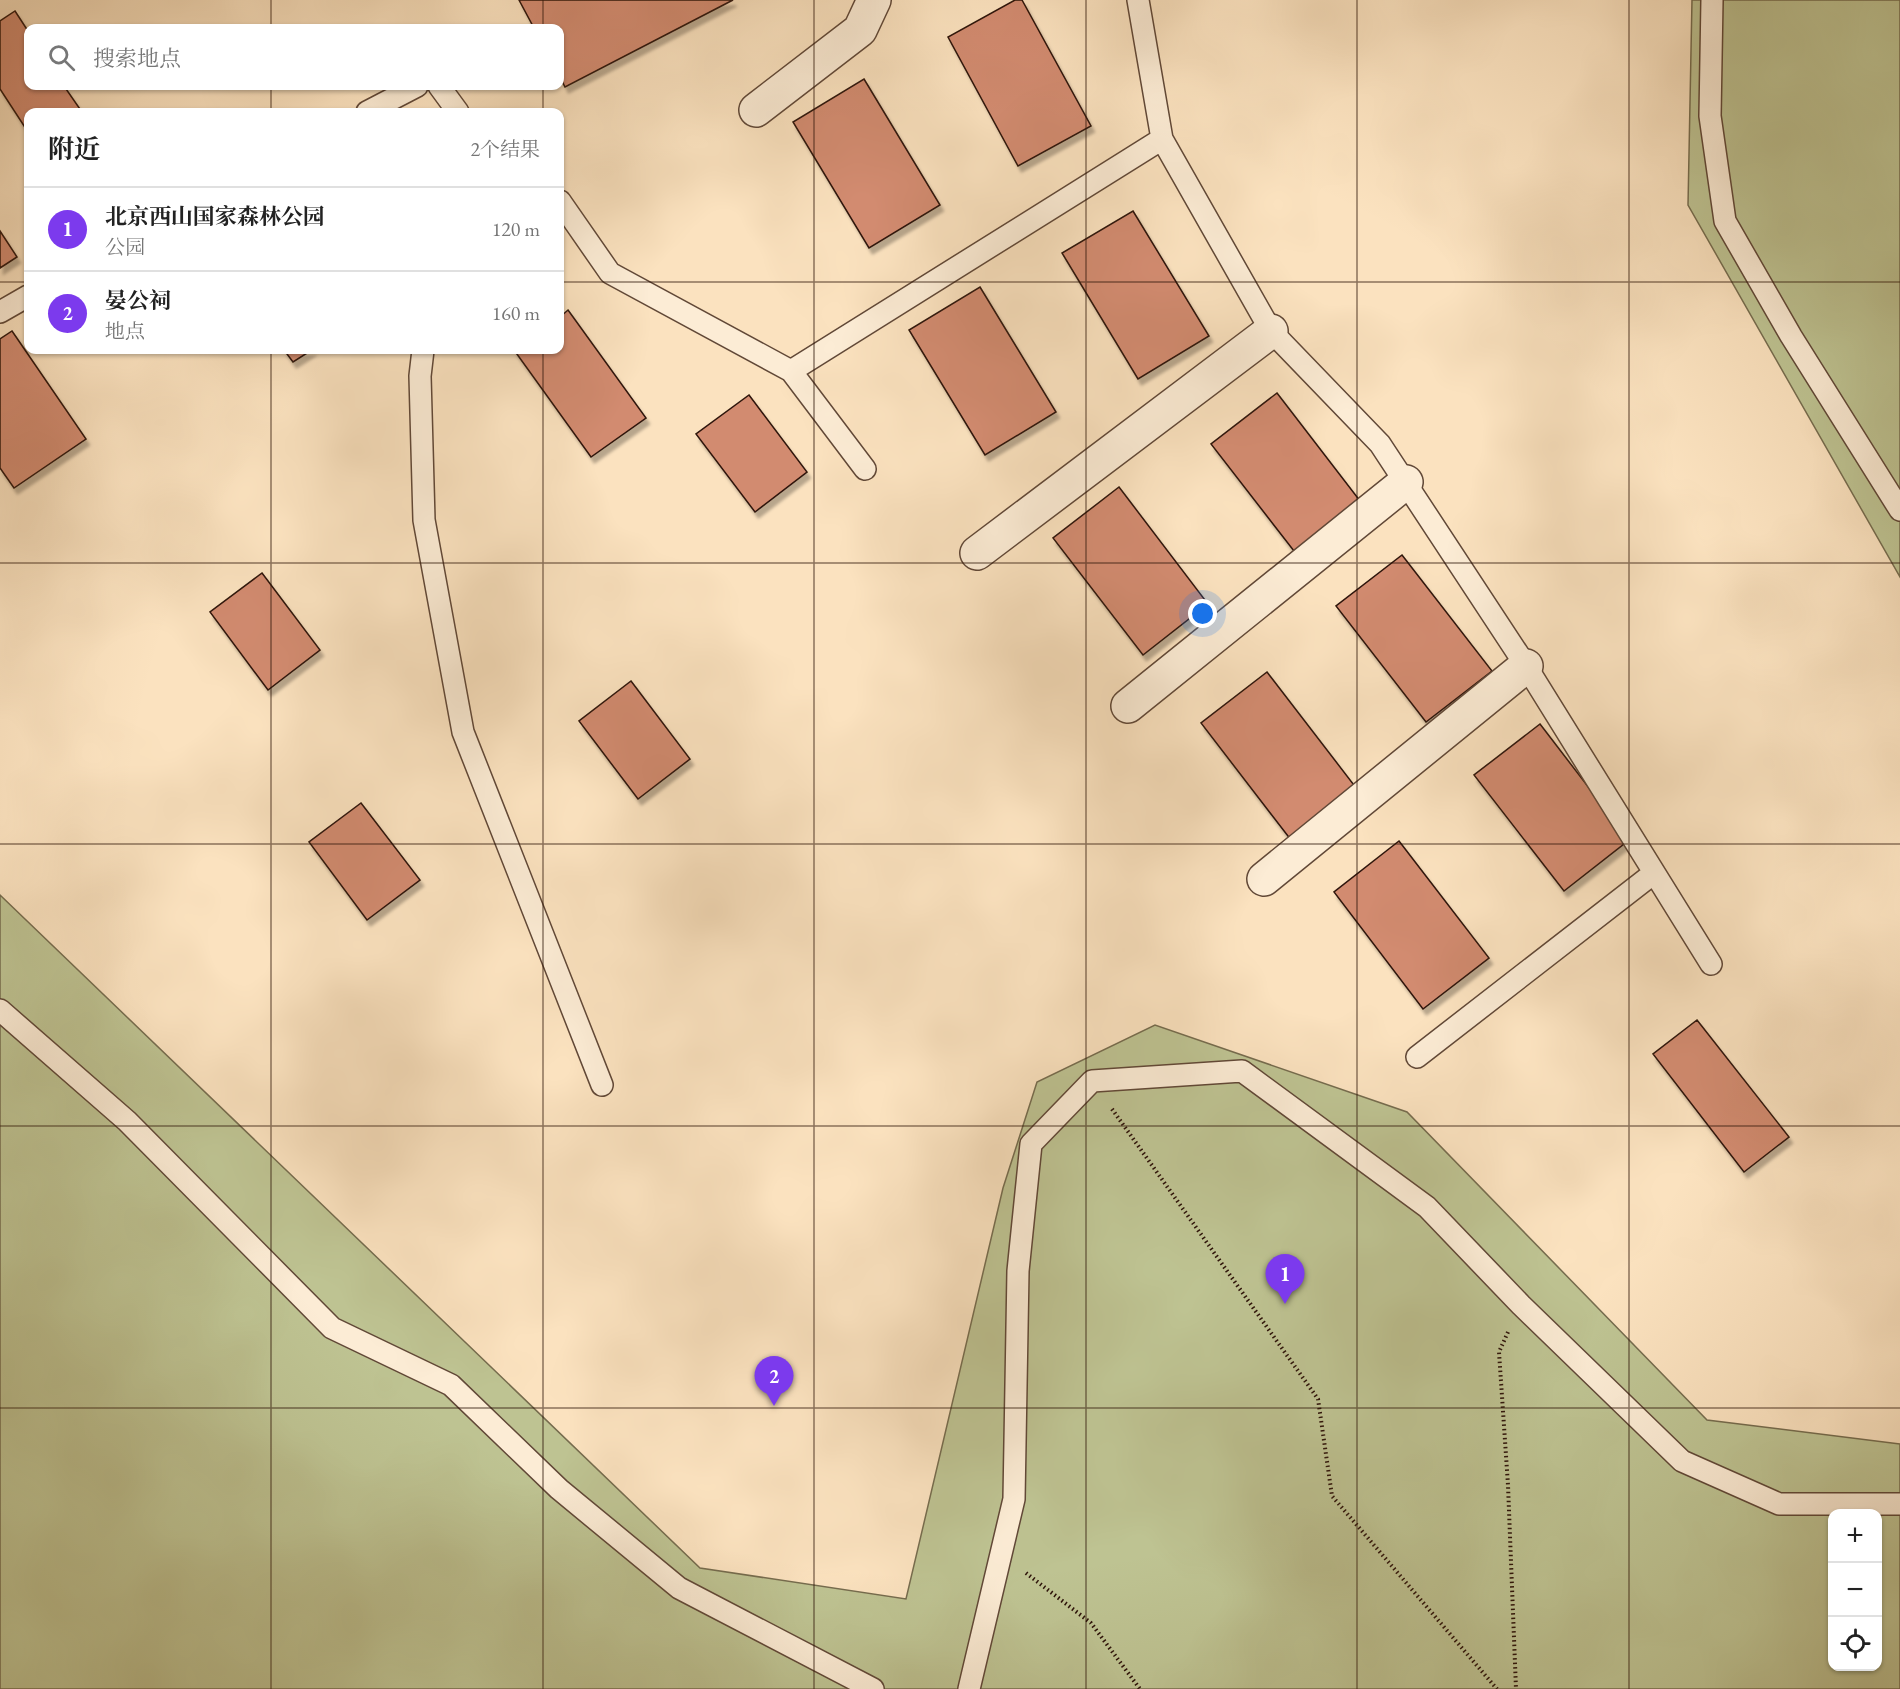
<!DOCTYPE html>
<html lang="zh">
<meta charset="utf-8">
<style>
:root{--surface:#fff;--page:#f6f6f6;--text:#222;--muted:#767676;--line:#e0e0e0;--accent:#7c3aed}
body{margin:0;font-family:"EB Garamond","Noto Serif SC",serif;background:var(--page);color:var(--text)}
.controls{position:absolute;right:18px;bottom:18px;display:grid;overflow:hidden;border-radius:12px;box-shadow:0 2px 4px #0004}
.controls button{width:54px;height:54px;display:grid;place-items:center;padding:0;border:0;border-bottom:2px solid var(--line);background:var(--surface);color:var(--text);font:30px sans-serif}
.you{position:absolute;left:1203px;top:614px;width:21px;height:21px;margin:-15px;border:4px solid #fff;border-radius:50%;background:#1a73e8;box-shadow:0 0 0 9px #1a73e833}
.badge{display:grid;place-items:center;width:39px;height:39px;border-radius:50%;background:var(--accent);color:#fff;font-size:20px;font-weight:700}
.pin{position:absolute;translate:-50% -50px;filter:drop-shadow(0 2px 3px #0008)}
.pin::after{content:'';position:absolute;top:32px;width:21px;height:18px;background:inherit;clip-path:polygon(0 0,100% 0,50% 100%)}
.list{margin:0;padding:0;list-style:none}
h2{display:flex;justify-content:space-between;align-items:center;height:78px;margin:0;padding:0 24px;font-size:26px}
h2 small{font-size:20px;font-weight:400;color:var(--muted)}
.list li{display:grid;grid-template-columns:39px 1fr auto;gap:18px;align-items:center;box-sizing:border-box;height:84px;padding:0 24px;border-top:2px solid var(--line)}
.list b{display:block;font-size:22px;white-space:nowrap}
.list p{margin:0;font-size:20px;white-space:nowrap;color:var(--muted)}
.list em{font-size:20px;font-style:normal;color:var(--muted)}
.icon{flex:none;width:33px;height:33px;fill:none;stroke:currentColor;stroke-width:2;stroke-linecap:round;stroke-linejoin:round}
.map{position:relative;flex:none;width:1900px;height:1689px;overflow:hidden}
.search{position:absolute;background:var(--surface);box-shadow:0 2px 4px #0004;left:24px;top:24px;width:540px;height:66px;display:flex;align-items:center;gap:15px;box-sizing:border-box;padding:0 21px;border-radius:12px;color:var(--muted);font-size:22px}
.panel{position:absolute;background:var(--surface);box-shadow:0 2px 4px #0004;left:24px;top:108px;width:540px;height:246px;border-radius:12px}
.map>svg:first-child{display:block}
.green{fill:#bec392;stroke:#766c4e;stroke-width:1.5;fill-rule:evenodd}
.building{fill:#d28b6f;stroke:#2e140a;stroke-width:1.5;filter:url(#shadow)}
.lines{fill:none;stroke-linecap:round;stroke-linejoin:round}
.service-casing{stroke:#614837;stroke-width:24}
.minor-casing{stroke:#614837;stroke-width:36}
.path{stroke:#2e140a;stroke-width:4;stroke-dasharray:1.5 3;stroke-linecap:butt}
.service{stroke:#fcecd5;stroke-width:21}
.minor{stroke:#fcecd5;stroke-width:33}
.grid{fill:none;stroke:#2e140a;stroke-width:1.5;stroke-opacity:0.55}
</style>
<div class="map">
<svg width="1900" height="1689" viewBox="0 0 1900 1689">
<defs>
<filter id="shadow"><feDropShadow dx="3.5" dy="6" stdDeviation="1.5" flood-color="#0004"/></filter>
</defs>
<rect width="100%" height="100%" fill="#fbe2bf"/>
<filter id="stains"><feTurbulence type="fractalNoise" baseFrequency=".00333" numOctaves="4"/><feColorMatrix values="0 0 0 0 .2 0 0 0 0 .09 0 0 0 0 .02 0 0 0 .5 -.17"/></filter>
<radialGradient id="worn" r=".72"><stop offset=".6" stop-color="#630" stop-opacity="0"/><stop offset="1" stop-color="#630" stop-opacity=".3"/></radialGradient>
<path class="green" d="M1692,0h208v577l-212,-372z
M0,895l700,673 206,31 97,-411 34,-106 118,-57 252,87 300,308 193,24v245h-1900zM1832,1514h46v152h-46z"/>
<path class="building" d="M519,0h214l-168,87 -5,-10v-49h-26z
M1015,0h7l69,126 -73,40 -70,-129z
M15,11l13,20v55h36l18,26h-54v20l-28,-43v-68z
M864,79l76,126 -71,43 -76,-126z
M1133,211l76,125 -71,43 -76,-126z
M0,231l17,26 -17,11z
M980,287l76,125 -71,43 -76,-125z
M568,310l78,108 -55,39 -77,-107h46v-33z
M12,331l74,108 -72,49 -14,-20v-129z
M284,350h28l-19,12z
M1277,393l90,117 -66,50 -90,-116z
M749,395l58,77 -52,40 -59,-78z
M1119,487l89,117 -65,51 -90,-117z
M1402,555l90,116 -66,51 -90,-116z
M262,573l58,77 -52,40 -58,-78z
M1267,672l90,117 -66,51 -90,-117z
M631,681l59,78 -52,40 -59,-78z
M1540,724l89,116 -65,51 -90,-116z
M361,803l59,77 -53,40 -58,-78z
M1399,841l90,117 -66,51 -89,-117z
M1697,1020l92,117 -45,35 -91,-118z"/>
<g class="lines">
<g class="service-casing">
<path id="service" d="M1138,0l24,139 109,192 109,113 146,222 185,298
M1712,0l-2,116 15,105 66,115 109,174
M439,86l19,26
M367,112l50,-26
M560,201l50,72 181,98 74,98
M0,312l28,-16
M423,350l-3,26 4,144 39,212 139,353
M791,371l371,-232
M0,1010l127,111 205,207 119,57 108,104 120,99 194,101
M1417,1057l237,-184
M969,1689l45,-190 4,-228 13,-127 61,-63 150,-10 185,136 94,98 161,156 97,43h121"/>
</g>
<g class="minor-casing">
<path id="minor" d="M756,110l104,-80 14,-30
M977,553l294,-222
M1128,706l278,-224
M1264,879l262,-213"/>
</g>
<path class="path" d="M1112,1109l206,290 14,97 165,193
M1508,1332l-9,20 9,133 8,204
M1026,1573l65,50 49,66"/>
<use href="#service" class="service"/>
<use href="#minor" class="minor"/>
</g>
<path class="grid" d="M271,0v28M543,0v28M814,0v1689M1086,0v1689M1357,0v1689M1629,0v1689M271,86v26M543,86v26M0,282h28M560,282h1340M271,350v1339M543,350v1339M0,563h1900M0,844h1900M0,1126h1900M0,1408h1900"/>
<rect width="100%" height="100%" filter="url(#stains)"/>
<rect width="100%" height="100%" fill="url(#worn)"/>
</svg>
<div class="controls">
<button>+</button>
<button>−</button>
<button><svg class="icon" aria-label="locate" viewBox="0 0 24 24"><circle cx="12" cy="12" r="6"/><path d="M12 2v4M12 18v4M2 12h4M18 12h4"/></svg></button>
</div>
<div class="you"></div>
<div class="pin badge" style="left:1285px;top:1304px">1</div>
<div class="pin badge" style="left:774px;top:1406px">2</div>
<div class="search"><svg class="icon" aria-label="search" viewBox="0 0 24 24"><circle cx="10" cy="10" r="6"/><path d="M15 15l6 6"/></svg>搜索地点</div>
<section class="panel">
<h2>附近<small>2个结果</small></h2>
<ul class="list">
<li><span class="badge">1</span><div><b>北京西山国家森林公园</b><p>公园</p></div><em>120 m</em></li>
<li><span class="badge">2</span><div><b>晏公祠</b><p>地点</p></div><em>160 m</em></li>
</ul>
</section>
</div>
